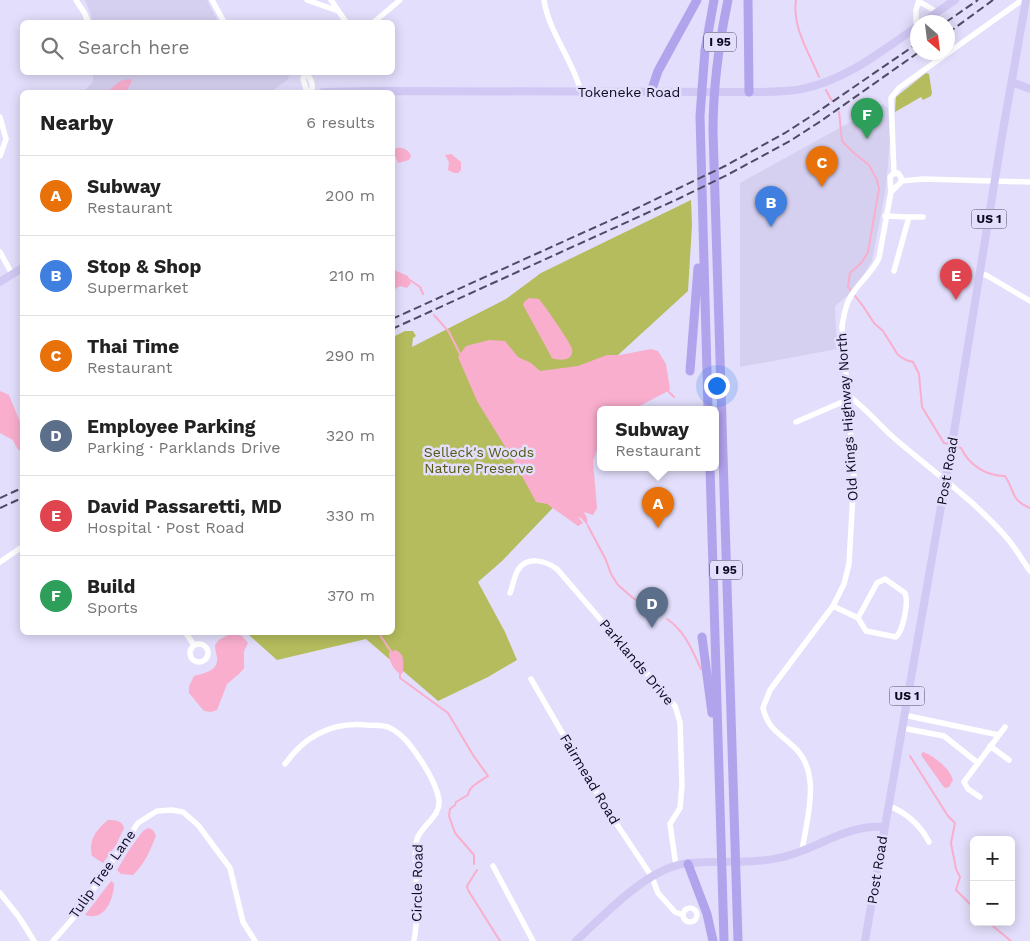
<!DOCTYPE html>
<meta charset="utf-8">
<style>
:root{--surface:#fff;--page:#f6f6f6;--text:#222;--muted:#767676;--line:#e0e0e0;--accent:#0b8043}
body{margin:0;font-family:"Work Sans",sans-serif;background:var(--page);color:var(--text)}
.controls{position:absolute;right:15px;bottom:15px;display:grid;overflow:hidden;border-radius:8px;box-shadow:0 2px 12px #0003}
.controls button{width:45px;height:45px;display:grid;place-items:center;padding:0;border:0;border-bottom:1px solid var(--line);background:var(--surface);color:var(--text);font:25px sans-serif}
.compass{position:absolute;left:910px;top:15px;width:45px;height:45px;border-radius:50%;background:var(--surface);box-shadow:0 2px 12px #0003;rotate:152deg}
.you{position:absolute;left:716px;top:385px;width:18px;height:18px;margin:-12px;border:4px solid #fff;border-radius:50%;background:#1a73e8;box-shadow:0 0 0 8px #1a73e833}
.badge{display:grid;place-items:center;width:32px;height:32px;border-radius:50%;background:var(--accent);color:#fff;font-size:16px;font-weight:700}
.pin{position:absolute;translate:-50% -41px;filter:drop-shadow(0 1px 2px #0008)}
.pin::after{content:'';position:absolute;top:26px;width:18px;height:15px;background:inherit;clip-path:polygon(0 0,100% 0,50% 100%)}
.popup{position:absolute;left:597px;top:406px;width:122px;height:65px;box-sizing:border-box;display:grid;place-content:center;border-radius:8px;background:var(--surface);filter:drop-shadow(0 1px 4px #0005);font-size:16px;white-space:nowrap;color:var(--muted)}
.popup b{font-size:19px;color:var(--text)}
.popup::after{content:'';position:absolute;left:50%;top:100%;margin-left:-10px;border:10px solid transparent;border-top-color:var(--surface)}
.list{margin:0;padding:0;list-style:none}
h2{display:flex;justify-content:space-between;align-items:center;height:65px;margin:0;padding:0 20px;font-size:21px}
h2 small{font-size:16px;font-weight:400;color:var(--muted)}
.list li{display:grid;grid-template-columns:32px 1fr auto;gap:15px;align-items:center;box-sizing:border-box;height:80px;padding:0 20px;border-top:1px solid var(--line)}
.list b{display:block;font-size:19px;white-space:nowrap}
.list p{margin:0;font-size:16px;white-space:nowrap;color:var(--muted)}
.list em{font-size:16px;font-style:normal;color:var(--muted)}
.icon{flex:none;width:28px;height:28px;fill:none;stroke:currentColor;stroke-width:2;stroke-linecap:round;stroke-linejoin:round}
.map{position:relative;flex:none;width:1030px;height:941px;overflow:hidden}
.search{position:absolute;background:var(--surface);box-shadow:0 2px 12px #0003;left:20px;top:20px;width:375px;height:55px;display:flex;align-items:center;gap:12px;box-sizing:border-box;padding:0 18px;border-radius:8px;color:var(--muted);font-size:19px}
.panel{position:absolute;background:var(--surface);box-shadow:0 2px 12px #0003;left:20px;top:90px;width:375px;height:545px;border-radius:8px}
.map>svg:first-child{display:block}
.built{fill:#d6d0f0}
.green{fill:#b5bc5d}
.water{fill:#f9aecd}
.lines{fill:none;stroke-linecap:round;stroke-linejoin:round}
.stream{stroke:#f9aecd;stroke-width:2}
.minor{stroke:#fff;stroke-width:5.5}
.major{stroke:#d1c8f4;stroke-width:8}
.highway{stroke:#b2a3ed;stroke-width:9}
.rail{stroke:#504b64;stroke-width:2;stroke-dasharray:8 4;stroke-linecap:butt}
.labels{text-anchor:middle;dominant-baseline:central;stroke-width:5;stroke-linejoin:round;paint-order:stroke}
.shield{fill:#e2defb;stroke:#4e4862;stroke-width:1}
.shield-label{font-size:12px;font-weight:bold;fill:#0e0820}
.street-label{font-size:14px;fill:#0e0820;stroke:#e2defb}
.park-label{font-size:14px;fill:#545810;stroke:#e2defb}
</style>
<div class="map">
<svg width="1030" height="941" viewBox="0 0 1030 941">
<rect width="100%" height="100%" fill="#e2defb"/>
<path class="built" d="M85,0h122l11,22h-126l-1,-7z
M287,72l2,5 -1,2 -17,13h-188l10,-10v-9z
M883,104l5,4 2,31 -4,49 -14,73 -9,15 -16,20 -12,10 2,43 -97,18v-184z"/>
<path class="green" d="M926,73l3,1 3,19 -1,3 -8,4 -2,-3 -26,15 1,-15z
M691,200l1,25 -4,66 -129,118 11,81 -68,71 -24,21 27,50 12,28 -29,17 -50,24 -72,-62 -89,21 -27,-24 -3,-3 145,-1 1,-295 12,-6h8l3,5 -3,2 -1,9 94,-48 35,-26z"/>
<path class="water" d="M129,79l3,2 -4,7 1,4h-22l13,-11z
M396,148c7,-1 13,2 15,8l-2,4 -11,3 -4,-10z
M451,154l10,8v8l-3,3h-4l-6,-3 1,-8 -4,-7z
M394,270l14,6 3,7 -4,5 -7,-2 -5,3 -2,6z
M529,298l10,1c5,6 32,44 33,50 2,12 -12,12 -20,9l-29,-53 1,-3z
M489,340l16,1 13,16 13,6 9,8 38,-5 29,-11h13l31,-6 7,2 8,13 4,25 -2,2 -34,18h-34v32l-7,20 4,47 -4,7 -9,-3 3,6 1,8 -7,-8 -3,-1 5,6 -5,3 -31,-22 -11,-2 -21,-39 -38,-62 -19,-44 8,-11z
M0,391l9,4 13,32v26l-5,-5 -4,-8 -13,-7z
M233,632l9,4 6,7 -4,8v17l-4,5 -13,11 -10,26 -6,2 -7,-1 -15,-18v-7l5,-10c10,-3 25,-5 23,-19 -1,-5 -2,-8 -2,-12l4,-5z
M395,650c11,4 8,13 8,23l-3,1c-7,-5 -11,-13 -11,-21z
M923,752c12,4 27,17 30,28l-4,7 -4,1 -2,-2 -22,-31z
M108,820c7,0 14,0 16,8l-8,17 -13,18 -11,-7c-4,-16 4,-26 16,-36z
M148,828l5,2 3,6c-6,14 -11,28 -23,39l-12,-1 -4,-4 12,-20 14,-19z
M111,881l3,2c0,17 -10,39 -29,32z"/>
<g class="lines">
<path class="stream" d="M796,0c-4,28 13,52 23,77
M826,90l6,11
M839,112l3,29 13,13 14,11 8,15 2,9 -11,63 -6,10 -12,11 -2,14 15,19 11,17 9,8 15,24 8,5 7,2 6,12 3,33 22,36 6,1
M410,280l10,7 3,7
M434,315l15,17 11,22
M668,391l6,6
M955,446l6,2c8,17 25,28 44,28 10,14 5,24 25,32
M588,526l18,34 5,14 7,11 15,13 26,17
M667,619c18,12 25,31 34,50
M378,632l14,21
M400,673v5l48,35 25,42 15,21c-7,5 -19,10 -20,19l-12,7 -1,3 -5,4 -1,7 6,17 19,22v9
M910,756l38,60 7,7 -4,20 5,26 4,8 -4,13 18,18
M477,870l-10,16 1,4 32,51
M988,922l23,19"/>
<path class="minor" d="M76,0l9,14 3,8
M212,0l12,22
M307,0l31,11
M331,0l15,22
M544,0c5,33 29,60 37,92
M920,2l17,10
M374,22l26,-22
M916,27v-17l3,-10
M301,72l4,1c6,4 9,13 6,19
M305,73l-2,6 4,13
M0,117l6,22 -6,17
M894,173l-3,-75 8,-10 123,-88
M901,181l22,-2 107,3
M885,216l24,1
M0,252l12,22
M894,271l15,-54h14
M980,274l6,1 44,26
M846,394c18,12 32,30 48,44 38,33 79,61 112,99 9,10 16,23 24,34
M796,422l51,-22
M0,562l22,-15
M510,593c3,-7 4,-17 8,-23 9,-15 28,-9 39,-1l118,137 5,16 2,63 -2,23 -10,16 6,42
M833,606l25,12 8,13 30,6c7,-6 13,-35 9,-44l-20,-14 -8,4 -19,35
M185,632l9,13
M190 653a9 9 0 1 1 18 0a9 9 0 1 1-18 0Z
M531,679l73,126 48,72 6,16 17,19 8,3
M904,715l95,20
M902,728l42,8 34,27
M990,746l19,14
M285,764c20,-28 46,-42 81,-39 7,0 15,0 22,2 16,7 25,22 34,35 7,11 15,25 17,38 2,16 -17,25 -22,39 -3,10 -1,23 -1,34 1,23 2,45 -2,68
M980,797l-12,-8 -4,-7 41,-55
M888,806c17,5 33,20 41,36
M802,851c5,-34 20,-78 -8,-104 -15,-14 -26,-18 -31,-39l7,-18 63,-84 11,-22 5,-20 5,-88 -12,-150c2,-10 3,-21 9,-30 8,-14 21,-23 28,-38l12,-66 -1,-15 3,-3 5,-1 3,4v5l-10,10
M493,866l40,75
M0,893l19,24 15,24
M683 915a7 7 0 1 1 14 0a7 7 0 1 1-14 0Z
M53,941l23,-26 62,-92 19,-12 15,-1 11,2 15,13 32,43 13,54 12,19"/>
<path class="major" d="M923,22l32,-22
M1012,82l18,7
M323,92l49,-1 364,1c22,0 45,1 66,-3 44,-9 80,-38 116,-63
M0,282l22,-14
M576,941c27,-25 70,-71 107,-77 36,-5 72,2 107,-9 33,-10 57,-30 94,-28
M865,941l88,-503 49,-302 24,-136"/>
<path class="highway" d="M728,0c-9,43 -15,86 -15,131l25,810
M748,0l1,92
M651,92l7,-21 39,-71
M690,371l8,-103
M708,409l-8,-293 5,-66 9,-50
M710,467l14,474
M702,637l10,76
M688,864l19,50 6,27"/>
<path class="rail" d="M946,22l32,-22
M948,33l45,-33
M392,319l239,-108 94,-45 60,-33 31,-20 102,-70
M392,329l288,-131 49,-24 61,-33 31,-20 98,-69
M0,498l22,-10
M0,508l22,-10"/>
</g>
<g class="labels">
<g class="shield">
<rect x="704" y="32.5" width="32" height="19" rx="4"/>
<rect x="971.5" y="209.5" width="35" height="19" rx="4"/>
<rect x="710" y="560.5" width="32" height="19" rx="4"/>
<rect x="889.5" y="686.5" width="35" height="19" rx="4"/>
</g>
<g class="shield-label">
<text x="720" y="42">I 95</text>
<text x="989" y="219">US 1</text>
<text x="726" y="570">I 95</text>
<text x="907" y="696">US 1</text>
</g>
<g class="street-label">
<text x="629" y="92">Tokeneke Road</text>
<text transform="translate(847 417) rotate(-94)">Old Kings Highway North</text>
<text transform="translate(947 471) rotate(-80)">Post Road</text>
<text transform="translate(637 662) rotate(50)">Parklands Drive</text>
<text transform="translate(590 779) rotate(59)">Fairmead Road</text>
<text transform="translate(877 870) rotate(-81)">Post Road</text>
<text transform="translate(102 874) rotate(-55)">Tulip Tree Lane</text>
<text transform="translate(417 883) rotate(-89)">Circle Road</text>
</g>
<g class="park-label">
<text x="479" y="452">Selleck's Woods<tspan x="479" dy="16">Nature Preserve</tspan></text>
</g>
</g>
</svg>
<div class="controls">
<button>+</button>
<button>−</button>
</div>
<svg class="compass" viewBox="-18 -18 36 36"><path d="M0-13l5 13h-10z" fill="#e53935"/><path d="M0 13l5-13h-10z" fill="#767676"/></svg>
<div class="you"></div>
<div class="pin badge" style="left:658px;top:528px;background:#e8710a">A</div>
<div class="popup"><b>Subway</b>Restaurant</div>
<div class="pin badge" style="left:771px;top:227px;background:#3f7fe0">B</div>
<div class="pin badge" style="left:822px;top:187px;background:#e8710a">C</div>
<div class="pin badge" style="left:652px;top:628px;background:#5c6f8a">D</div>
<div class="pin badge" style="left:956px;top:300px;background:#e0444e">E</div>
<div class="pin badge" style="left:867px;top:139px;background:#2e9e5b">F</div>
<div class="search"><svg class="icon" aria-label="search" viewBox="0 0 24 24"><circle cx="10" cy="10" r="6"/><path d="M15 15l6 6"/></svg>Search here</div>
<section class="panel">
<h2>Nearby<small>6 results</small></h2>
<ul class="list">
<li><span class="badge" style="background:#e8710a">A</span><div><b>Subway</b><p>Restaurant</p></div><em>200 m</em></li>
<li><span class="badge" style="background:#3f7fe0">B</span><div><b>Stop &amp; Shop</b><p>Supermarket</p></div><em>210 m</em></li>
<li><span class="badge" style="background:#e8710a">C</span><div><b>Thai Time</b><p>Restaurant</p></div><em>290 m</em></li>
<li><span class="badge" style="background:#5c6f8a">D</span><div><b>Employee Parking</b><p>Parking · Parklands Drive</p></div><em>320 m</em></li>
<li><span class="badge" style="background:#e0444e">E</span><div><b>David Passaretti, MD</b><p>Hospital · Post Road</p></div><em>330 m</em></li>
<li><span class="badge" style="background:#2e9e5b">F</span><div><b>Build</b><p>Sports</p></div><em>370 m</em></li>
</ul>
</section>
</div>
